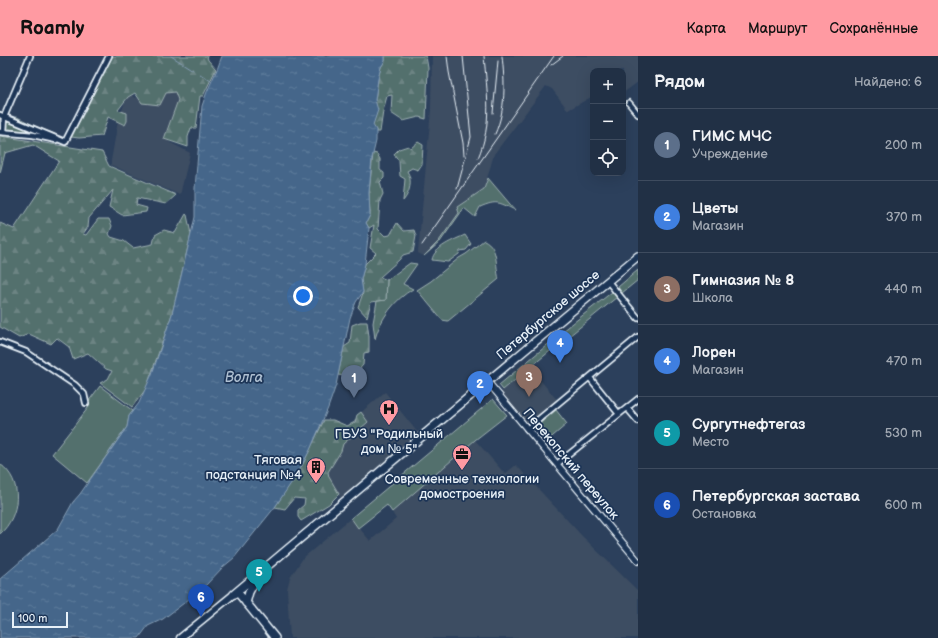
<!DOCTYPE html>
<html lang="ru">
<meta charset="utf-8">
<style>
:root{--surface:#213045;--page:#29384c;--text:#f1f3f6;--muted:#a2a9b3;--line:#3e4b5e;--accent:#ff9aa2}
body{margin:0;font-family:"Balsamiq Sans",sans-serif;background:var(--page);color:var(--text)}
.controls{position:absolute;right:12px;top:12px;display:grid;overflow:hidden;border-radius:8px;box-shadow:0 4px 16px #0002}
.controls button{width:36px;height:36px;display:grid;place-items:center;padding:0;border:0;border-bottom:1px solid var(--line);background:var(--surface);color:var(--text);font:20px sans-serif}
.scale{position:absolute;left:12px;bottom:10px;width:56px;box-sizing:border-box;padding-left:4px;border:2px solid #e8f1f8;border-top:0;font-size:11px;line-height:14px;white-space:nowrap;color:#e8f1f8;-webkit-text-stroke:3px #1d3557;paint-order:stroke}
.you{position:absolute;left:303px;top:240px;width:14px;height:14px;margin:-10px;border:3px solid #fff;border-radius:50%;background:#1a73e8;box-shadow:0 0 0 6px #1a73e833}
.badge{display:grid;place-items:center;width:26px;height:26px;border-radius:50%;background:var(--accent);color:#fff;font-size:13px;font-weight:700}
.pin{position:absolute;translate:-50% -33px;filter:drop-shadow(0 1px 2px #0008)}
.pin::after{content:'';position:absolute;top:21px;width:14px;height:12px;background:inherit;clip-path:polygon(0 0,100% 0,50% 100%)}
.list{margin:0;padding:0;list-style:none}
h2{display:flex;justify-content:space-between;align-items:center;height:52px;margin:0;padding:0 16px;font-size:17px}
h2 small{font-size:13px;font-weight:400;color:var(--muted)}
.list li{display:grid;grid-template-columns:26px 1fr auto;gap:12px;align-items:center;box-sizing:border-box;height:72px;padding:0 16px;border-top:1px solid var(--line)}
.list b{display:block;font-size:15px;white-space:nowrap}
.list p{margin:0;font-size:13px;white-space:nowrap;color:var(--muted)}
.list em{font-size:13px;font-style:normal;color:var(--muted)}
.icon{flex:none;width:22px;height:22px;fill:none;stroke:currentColor;stroke-width:2;stroke-linecap:round;stroke-linejoin:round}
.map{position:relative;flex:none;width:638px;height:582px;overflow:hidden}
header{display:flex;align-items:center;gap:24px;box-sizing:border-box;height:56px;padding:0 20px;background:var(--accent);color:#111}
header strong{font-size:19px}
nav{display:flex;gap:22px;margin-inline-start:auto;font-size:14px}
main{display:flex}
aside{flex:1;background:var(--surface)}
.map>svg:first-child{display:block}
.built{fill:#3e4d62}
.green{fill:#536f6d;stroke:#9eb0b2}
.forest{fill:url(#forest-firs);stroke:#9eb0b2}
.water{fill:url(#water-ripples);stroke:#869eb6}
.lines{fill:none;stroke-linecap:round;stroke-linejoin:round}
.stream{stroke:#869eb6;stroke-width:1}
.minor-casing{stroke:#e8f1f8;stroke-width:8}
.tertiary-casing{stroke:#e8f1f8;stroke-width:8}
.secondary-casing{stroke:#e8f1f8;stroke-width:9}
.primary-casing{stroke:#e8f1f8;stroke-width:10}
.minor{stroke:#1d3557;stroke-width:4.5}
.tertiary{stroke:#1d3557;stroke-width:5.5}
.secondary{stroke:#1d3557;stroke-width:6}
.primary{stroke:#1d3557;stroke-width:7}
.rail{stroke:#e8f1f8;stroke-width:1}
.labels{text-anchor:middle;dominant-baseline:central;stroke-width:3.5;stroke-linejoin:round;paint-order:stroke}
.street-label{font-size:13px;fill:#e8f1f8;stroke:#1d3557}
.poi-label{font-size:13px;fill:#e8f1f8;stroke:#1d3557}
.water-label{font-size:14px;font-style:italic;fill:#afc0d2;stroke:#1d3557}
</style>
<header>
<strong>Roamly</strong>
<nav><a>Карта</a><a>Маршрут</a><a>Сохранённые</a></nav>
</header>
<main>
<div class="map">
<svg width="638" height="582" viewBox="0 0 638 582">
<defs>
<pattern id="forest-firs" width="22" height="20" patternUnits="userSpaceOnUse"><rect width="22" height="20" fill="#536f6d"/><path d="M5 1l3.5 6h-7zM16 11l3.5 6h-7z" fill="#6c8483"/></pattern>
<pattern id="water-ripples" width="26" height="14" patternUnits="userSpaceOnUse"><rect width="26" height="14" fill="#44668a"/><path d="M2 4q2-2 4 0t4 0M15 11q2-2 4 0t4 0" fill="none" stroke="#5f7c9b"/></pattern>
</defs>
<rect width="100%" height="100%" fill="#2c405c"/>
<filter id="ink" filterUnits="userSpaceOnUse"><feTurbulence type="fractalNoise" baseFrequency=".025" numOctaves="2"/><feDisplacementMap in="SourceGraphic" scale="8" xChannelSelector="R" yChannelSelector="G"/><feConvolveMatrix kernelMatrix="1 2 1 2 8 2 1 2 1" color-interpolation-filters="sRGB"/></filter>
<g filter="url(#ink)">
<path class="built" d="M432,0h206v26l-15,11v-22h-30v25l-25,14 -16,-21 -6,-3 -52,68 -10,35 -27,18 2,6 -20,28 -15,15 -6,-3 13,-143z
M187,26l-18,60 21,11 -10,42 -69,-30v-4l7,-40 10,-27 15,7z
M530,312l28,33 -31,25 -28,-32z
M385,336l33,41 -77,65 -21,-24 38,-59z
M475,384l30,34 11,-9 66,71 56,55v47h-348l-3,-49 3,-11 13,-20 48,-40 19,23 26,-22 -4,-7z"/>
<path class="green" d="M0,57l12,5 5,-1 20,10 18,7 1,2 -46,-7h-10z
M488,122l27,32c-17,-8 -18,-10 -35,-3l-5,10 -11,-9 -24,34 -16,14 15,-15 20,-28 -2,-6 27,-18z
M465,179l6,9 -5,6 -6,1 -1,3 -11,8 -16,-2c2,-13 22,-20 33,-25z
M484,184c15,7 11,26 15,39l-51,42 -6,-1 -25,-30 14,-9 28,-23 7,-4z
M410,207l7,1 -14,20 10,5c-18,10 -33,30 -38,50l-2,-16 4,-22 9,-1 1,-20z
M638,214v10l-16,13 -4,-6z
M612,236l5,5 -54,44 -5,-6z
M552,285l4,5 -53,44 -4,-5z
M100,330l33,25 -4,5 -2,11 -40,56 -35,-29 36,-46v-6z
M493,343l14,16 -32,25 -83,72 -5,-7 -29,23 -7,-10z
M556,354l11,14 -21,18 -11,-14z
M0,408c24,17 20,52 0,70z"/>
<path class="forest" d="M110,0h97l1,4 8,9 -13,27h-3l-4,32h-5l-3,9v10l-24,-8 14,-39 -3,-8 -9,1 -6,12 -18,-2 -7,-10 -7,4 -10,13 9,3v8l-2,4 -17,-8 -6,19 -23,2 -8,-1z
M385,0h41l2,12 -2,51 -7,-2 -16,4 -12,-8 1,-18 -5,1 -4,15 -3,21h-4v-2l-4,-5 5,-15 -2,-10 3,-21 3,-12 4,-6z
M0,80l102,16 7,14 67,29 -10,9 -29,-6 -1,7 11,3 -1,4 -24,3 -13,-8 4,-17 -24,28 -1,9 -5,7 3,1 12,-16h11l3,7 -3,8 2,3 13,4 9,7 20,-4 2,-9 9,-5 11,3 11,-19 1,1 4,19 -19,80 -26,75 -14,18 -32,-24 8,-4 4,-8 -6,-2 -18,-16 -15,6 -4,-12 -12,-9 -6,6 -22,-10 -10,4 -19,-11v-104l14,6 45,-68 -26,-16 -28,8 -5,20z
M418,86l5,3 -1,19 -4,6 -6,-2 -5,3c6,9 3,22 -4,30l2,-22 -5,-3 -1,-15 -5,-7 5,-5 9,-3 3,2z
M373,97l4,1 3,5v11l4,3v5l-4,4 3,12 -3,6 -2,29 7,7 5,-1 7,-12 7,8 10,-1 2,6 -3,16 -10,3 -4,5 -19,17 7,3 -1,20 -15,2 -4,15 -9,-10 5,-14 -2,-14 4,-15 11,-11 -6,-5 4,-23 -5,3 -3,-5 4,-8 -1,-22z
M360,266h7l2,14v16l-5,1 -1,12 -11,12 -14,-2 6,-28 6,-4 2,-18z
M361,356l7,10 -25,22 -2,7 -13,21 1,5 10,17 -10,10 -28,17 -3,-4v-7l6,-5 1,-6 -11,-1 -9,11 -10,-2 29,-45 20,-42h9l14,6 8,-4 2,-7z"/>
<path class="water" d="M222,0h163v5l-4,6 -3,12 -3,21 3,10 -5,15 3,5v11l-4,17 -3,35 1,22 -4,8 3,5 -4,36 -4,15 2,13 -7,10 -6,16 -14,67 -8,23 -18,42 -14,26 -21,31 -41,51 -11,9 -17,18 -22,18 -21,16 -15,7 -9,12h-139v-59l58,-50 15,-27 7,-8 47,-67 2,-11 10,-13 13,-29 20,-60 16,-67 7,-30v-29l7,-82c5,-18 15,-33 20,-50z"/>
<g class="lines">
<path class="stream" d="M171,0l22,14
M200,18l11,7"/>
<g class="minor-casing">
<path id="minor" d="M629,47l9,11
M0,59l65,27
M0,76l33,3 23,5
M3,76l1,-15 26,-61
M65,86l44,-86
M610,228l28,34
M0,286l26,10 49,33 9,9 2,9
M590,322l29,36
M627,352l11,13
M527,373l111,-92
M557,408l81,-65"/>
</g>
<g class="tertiary-casing">
<path id="tertiary" d="M487,325l151,180"/>
</g>
<g class="secondary-casing">
<path id="secondary" d="M180,582l54,-44"/>
</g>
<g class="primary-casing">
<path id="primary" d="M234,538l291,-244 113,-94
M234,538h5l36,44
M246,547l3,-11 6,-11"/>
</g>
<use href="#minor" class="minor"/>
<use href="#tertiary" class="tertiary"/>
<use href="#secondary" class="secondary"/>
<use href="#primary" class="primary"/>
<path class="rail" d="M447,0l2,16 14,71 1,12
M551,9l12,-9
M493,57l5,-52
M495,78c11,-25 10,-51 7,-78
M478,102c15,-35 9,-65 6,-102
M457,133l14,-52 -8,-81
M422,189l132,-189"/>
</g>
</g>
<defs>
<g id="hospital-pin" transform="scale(1)"><path d="M0 17L-7.5 6A9.5 9.5 0 1 1 7.5 6Z" fill="#ff9aa2" stroke="#1d3557"/><path d="M-5-5h3v3.5h4V-5h3V5h-3V1.5h-4V5h-3Z" fill="#111"/></g>
<g id="office-pin" transform="scale(1)"><path d="M0 17L-7.5 6A9.5 9.5 0 1 1 7.5 6Z" fill="#ff9aa2" stroke="#1d3557"/><path d="M-6-3h4V-5.5h4V-3h4V5H-6ZM-1-4.5V-3h2v-1.5ZM-6 0V1H6V0Z" fill="#111"/></g>
<g id="building-pin" transform="scale(1)"><path d="M0 17L-7.5 6A9.5 9.5 0 1 1 7.5 6Z" fill="#ff9aa2" stroke="#1d3557"/><path d="M-4-6H4V6H1V3H-1V6H-4ZM-2.5-4.3h1.7v1.8h-1.7ZM.8-4.3h1.7v1.8H.8ZM-2.5-1h1.7V.8h-1.7ZM.8-1h1.7V.8H.8Z" fill="#111"/></g>
</defs>
<g fill-rule="evenodd">
<use href="#hospital-pin" x="389" y="353"/>
<use href="#office-pin" x="462" y="398"/>
<use href="#building-pin" x="316" y="411"/>
</g>
<g class="labels">
<g class="street-label">
<text transform="translate(548 259) rotate(-40)">Петербургское шоссе</text>
<text transform="translate(571 408) rotate(50)">Перекопский переулок</text>
</g>
<g class="poi-label">
<text x="389" y="378">ГБУЗ "Родильный<tspan x="389" dy="15">дом № 5"</tspan></text>
<text x="302" y="404" text-anchor="end">Тяговая<tspan x="302" dy="15">подстанция №4</tspan></text>
<text x="462" y="423">Современные технологии<tspan x="462" dy="15">домостроения</tspan></text>
</g>
<g class="water-label">
<text x="244" y="321">Волга</text>
</g>
</g>
</svg>
<div class="controls">
<button>+</button>
<button>−</button>
<button><svg class="icon" aria-label="locate" viewBox="0 0 24 24"><circle cx="12" cy="12" r="6"/><path d="M12 2v4M12 18v4M2 12h4M18 12h4"/></svg></button>
</div>
<div class="scale">100 m</div>
<div class="you"></div>
<div class="pin badge" style="left:354px;top:342px;background:#5c6f8a">1</div>
<div class="pin badge" style="left:480px;top:348px;background:#3f7fe0">2</div>
<div class="pin badge" style="left:529px;top:341px;background:#8d6e63">3</div>
<div class="pin badge" style="left:560px;top:307px;background:#3f7fe0">4</div>
<div class="pin badge" style="left:259px;top:536px;background:#0f9aa8">5</div>
<div class="pin badge" style="left:201px;top:561px;background:#1a4fb4">6</div>
</div>
<aside>
<h2>Рядом<small>Найдено: 6</small></h2>
<ul class="list">
<li><span class="badge" style="background:#5c6f8a">1</span><div><b>ГИМС МЧС</b><p>Учреждение</p></div><em>200 m</em></li>
<li><span class="badge" style="background:#3f7fe0">2</span><div><b>Цветы</b><p>Магазин</p></div><em>370 m</em></li>
<li><span class="badge" style="background:#8d6e63">3</span><div><b>Гимназия № 8</b><p>Школа</p></div><em>440 m</em></li>
<li><span class="badge" style="background:#3f7fe0">4</span><div><b>Лорен</b><p>Магазин</p></div><em>470 m</em></li>
<li><span class="badge" style="background:#0f9aa8">5</span><div><b>Сургутнефтегаз</b><p>Место</p></div><em>530 m</em></li>
<li><span class="badge" style="background:#1a4fb4">6</span><div><b>Петербургская застава</b><p>Остановка</p></div><em>600 m</em></li>
</ul>
</aside>
</main>
